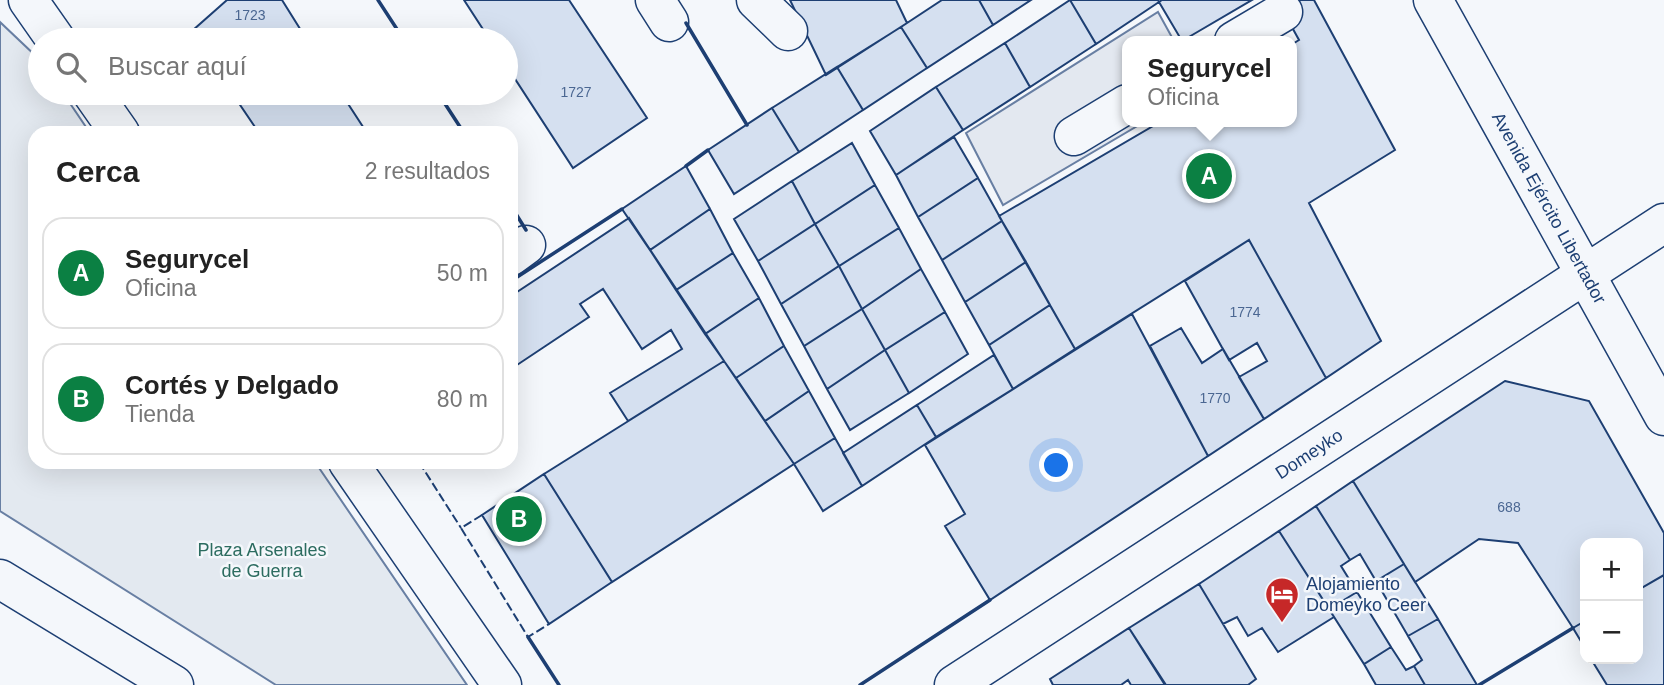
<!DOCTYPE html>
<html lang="es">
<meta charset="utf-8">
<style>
:root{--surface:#fff;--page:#f6f6f6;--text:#222;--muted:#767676;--line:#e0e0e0;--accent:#0b8043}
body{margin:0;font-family:Helvetica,sans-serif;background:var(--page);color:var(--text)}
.controls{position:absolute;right:21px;bottom:21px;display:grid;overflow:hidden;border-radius:14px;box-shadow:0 7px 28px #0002}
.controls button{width:63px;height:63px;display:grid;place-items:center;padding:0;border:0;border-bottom:2px solid var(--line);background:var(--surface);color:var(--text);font:35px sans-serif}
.you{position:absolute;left:1057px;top:466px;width:24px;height:24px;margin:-18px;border:5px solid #fff;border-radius:50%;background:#1a73e8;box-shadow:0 0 0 10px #1a73e833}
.badge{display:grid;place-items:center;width:46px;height:46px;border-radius:50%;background:var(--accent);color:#fff;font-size:23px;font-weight:700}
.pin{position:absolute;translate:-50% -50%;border:4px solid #fff;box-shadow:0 2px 7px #0006}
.popup{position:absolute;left:1122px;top:36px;width:175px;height:91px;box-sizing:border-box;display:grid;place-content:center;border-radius:14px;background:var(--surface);filter:drop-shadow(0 2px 5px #0005);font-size:23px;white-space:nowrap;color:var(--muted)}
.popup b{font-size:26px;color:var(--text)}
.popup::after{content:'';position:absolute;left:50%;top:100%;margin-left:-14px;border:14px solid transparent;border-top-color:var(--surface)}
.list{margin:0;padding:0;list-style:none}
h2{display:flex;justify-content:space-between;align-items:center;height:91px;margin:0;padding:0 28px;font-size:30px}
h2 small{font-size:23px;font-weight:400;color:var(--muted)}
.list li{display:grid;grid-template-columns:46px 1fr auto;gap:21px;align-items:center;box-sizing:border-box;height:112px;margin:0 14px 14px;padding:0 14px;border:2px solid var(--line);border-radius:21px}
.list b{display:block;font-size:26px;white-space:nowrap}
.list p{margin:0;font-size:23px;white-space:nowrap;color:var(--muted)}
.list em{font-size:23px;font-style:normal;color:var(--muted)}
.icon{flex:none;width:38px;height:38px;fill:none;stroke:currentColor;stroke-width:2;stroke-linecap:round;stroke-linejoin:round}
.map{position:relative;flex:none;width:1664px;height:685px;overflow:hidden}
.search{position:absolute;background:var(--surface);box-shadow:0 7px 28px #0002;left:28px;top:28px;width:490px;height:77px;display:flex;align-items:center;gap:18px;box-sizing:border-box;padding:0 24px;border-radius:38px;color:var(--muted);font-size:26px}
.panel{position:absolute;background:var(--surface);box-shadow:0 7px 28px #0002;left:28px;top:126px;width:490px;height:343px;border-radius:21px}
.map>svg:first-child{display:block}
.green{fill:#e3e9f0;stroke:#687fa3;stroke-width:2}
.parking{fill:#e3e8f0;stroke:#687fa3;stroke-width:2}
.building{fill:#d5e0f0;stroke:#1d3f73;stroke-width:2}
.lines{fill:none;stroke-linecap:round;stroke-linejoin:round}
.minor-casing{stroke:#1d3f73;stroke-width:41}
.major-casing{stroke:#1d3f73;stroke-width:41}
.minor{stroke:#f4f7fb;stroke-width:38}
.major{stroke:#f4f7fb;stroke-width:38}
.fence{stroke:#1d3f73;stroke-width:2;stroke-dasharray:9 3.5;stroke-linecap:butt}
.wall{stroke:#1d3f73;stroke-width:3.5}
.labels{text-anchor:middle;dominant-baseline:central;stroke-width:5;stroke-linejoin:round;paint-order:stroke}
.number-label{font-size:14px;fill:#4b6792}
.street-label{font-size:18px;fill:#1d3f73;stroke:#f4f7fb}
.park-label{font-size:18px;fill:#2c6c60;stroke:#f4f7fb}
.poi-label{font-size:18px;fill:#1d3f73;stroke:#f4f7fb;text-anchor:start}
</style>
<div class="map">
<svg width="1664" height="685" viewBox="0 0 1664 685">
<rect width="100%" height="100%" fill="#f4f7fb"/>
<path class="green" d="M0,22l40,38v33h23l27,40h-55v329h280l152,223h-191l-276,-174z"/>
<path class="parking" d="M1158,12l16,29h-47v81h17l-141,83 -37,-72z"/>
<path class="building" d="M227,0h55l25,40h-109l-6,-9z
M464,0h105l78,118 -74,50 -67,-103v-25h-16z
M790,0h106l11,23 -81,52z
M942,0h37l14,25 -66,43 -26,-41z
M979,0h52l-38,25z
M1070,0h88l1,2 -63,42z
M1070,0l26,44 -66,43 -25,-44z
M1162,0h90l-70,41 -23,-39z
M1277,0h37l81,150 -86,53 72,138 -55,37 -77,-138 -174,109 -76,-133 161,-94h131v-77l8,-5z
M901,27l26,41 -64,42 -26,-43z
M1005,43l25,44 -67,43 -27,-43z
M837,67l26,43 -64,42 -27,-44z
M936,87l27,43 -67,45 -26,-44z
M232,93h109l26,40h-108z
M772,108l27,44 -65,42 -26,-44z
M954,137l24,41 -60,39 -22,-42z
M852,143l23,42 -60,39 -23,-43z
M686,166l24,43 -60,41 -28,-41z
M978,178l24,43 -60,39 -24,-43z
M792,181l23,43 -57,37 -24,-42z
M875,185l24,43 -60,38 -24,-42z
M710,209l23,44 -57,37 -26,-40z
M629,218l95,143 -96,60 -18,-28 72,-44 -11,-19 -29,19 -39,-60 -23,15 9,13 -78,52v-73z
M1002,221l24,41 -61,40 -23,-42z
M815,224l24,42 -58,38 -23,-43z
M899,228l22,41 -59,40 -23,-43z
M1249,240l77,138 -62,41 -25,-42 28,-16 -10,-18 -28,17 -44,-79z
M733,253l26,45 -54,36 -29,-44z
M1026,262l24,43 -61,40 -24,-43z
M839,266l23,43 -58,37 -23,-42z
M921,269l24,43 -60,38 -23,-41z
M759,298l25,48 -48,32 -31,-44z
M1050,305l25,44 -62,40 -24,-44z
M862,309l23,41 -58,39 -23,-43z
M945,312l23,42 -59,39 -24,-43z
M1132,314l76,142 -218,144 -45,-74 20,-12 -40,-69z
M1181,328l21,35 21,-14 41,70 -56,37 -58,-110z
M784,346l25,45 -44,30 -29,-43z
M885,350l24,43 -59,37 -23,-41z
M994,355l19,34 -77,48 -19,-32z
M724,361l70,103 -182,118 -68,-108z
M1505,381l84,20 75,132v42l-26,15v-47h-53v78l-12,7 -55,-85 -39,-4 -64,43 -62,-101z
M809,391l26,47 -41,26 -29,-43z
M917,405l19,32 -74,49 -19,-33z
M835,438l27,48 -39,25 -29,-47z
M544,474l68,108 -63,42 -67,-109z
M1353,481l51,83 -28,17 -16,-27 -10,6 -34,-54z
M1316,506l34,54 -9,6 16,26 -28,17 -50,-78z
M1279,531l55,86 -56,35 -16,-24 -14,8 -11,-19 -14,7 -24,-40z
M1404,564l34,55 -30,17 -32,-55z
M1664,575v110h-57l-16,-26h47v-69z
M1199,584l57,95 -8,6h-83l-36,-57z
M1357,592l34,55 -27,17 -35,-55z
M1438,619l39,66h-52l-11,-19 8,-6 -14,-24z
M1585,621v27l-12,-20z
M1129,628l37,57h-35l-3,-5 -7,5h-68l-3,-6z
M1391,647l15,23 8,-4 11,19h-49l-12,-21z"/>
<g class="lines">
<g class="minor-casing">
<path id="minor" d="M28,0l28,40
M655,0l14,22
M756,0l32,31
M1433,0l231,416
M1234,41l49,-29
M92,93l28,40
M1074,136l53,-32
M511,256l15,-11
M348,462l154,223
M954,685l710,-462"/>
</g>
<g class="major-casing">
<path id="major" d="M0,579l174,106"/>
</g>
<use href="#minor" class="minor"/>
<use href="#major" class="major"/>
<path class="fence" d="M419,462l42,66
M482,515l-21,13 67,109 21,-13"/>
<path class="wall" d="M378,0l26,40
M686,23l61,102
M438,93l26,40
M686,166l22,-16
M511,206l15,24
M511,281l111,-72
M528,637l31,48
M860,685l130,-85
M1479,685l94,-57"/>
</g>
<defs>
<g id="hotel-pin" transform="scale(1.75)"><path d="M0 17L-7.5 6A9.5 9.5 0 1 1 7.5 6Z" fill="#c62828" stroke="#f4f7fb"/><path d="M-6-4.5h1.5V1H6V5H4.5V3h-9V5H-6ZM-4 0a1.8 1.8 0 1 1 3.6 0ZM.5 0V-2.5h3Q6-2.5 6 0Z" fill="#fff"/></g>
</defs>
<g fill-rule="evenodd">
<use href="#hotel-pin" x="1282" y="594"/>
</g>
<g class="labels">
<g class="number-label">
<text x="250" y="15">1723</text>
<text x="576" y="92">1727</text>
<text x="1245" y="312">1774</text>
<text x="1215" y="398">1770</text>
<text x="1509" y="507">688</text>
</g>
<g class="street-label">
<text transform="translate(1549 208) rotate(61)">Avenida Ejército Libertador</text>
<text transform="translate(1309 454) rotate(-33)">Domeyko</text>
</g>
<g class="park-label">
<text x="262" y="550">Plaza Arsenales<tspan x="262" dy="21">de Guerra</tspan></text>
</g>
<g class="poi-label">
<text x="1306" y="584">Alojamiento<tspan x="1306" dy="21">Domeyko Ceer</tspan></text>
</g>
</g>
</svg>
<div class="controls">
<button>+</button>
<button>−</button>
</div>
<div class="you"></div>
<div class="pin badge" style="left:1209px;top:176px">A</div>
<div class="popup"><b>Segurycel</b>Oficina</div>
<div class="pin badge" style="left:519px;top:519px">B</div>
<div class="search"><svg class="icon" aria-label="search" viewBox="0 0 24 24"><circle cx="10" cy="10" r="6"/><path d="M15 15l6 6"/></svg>Buscar aquí</div>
<section class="panel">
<h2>Cerca<small>2 resultados</small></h2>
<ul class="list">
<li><span class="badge">A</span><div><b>Segurycel</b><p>Oficina</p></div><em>50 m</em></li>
<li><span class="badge">B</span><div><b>Cortés y Delgado</b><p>Tienda</p></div><em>80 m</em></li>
</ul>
</section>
</div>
